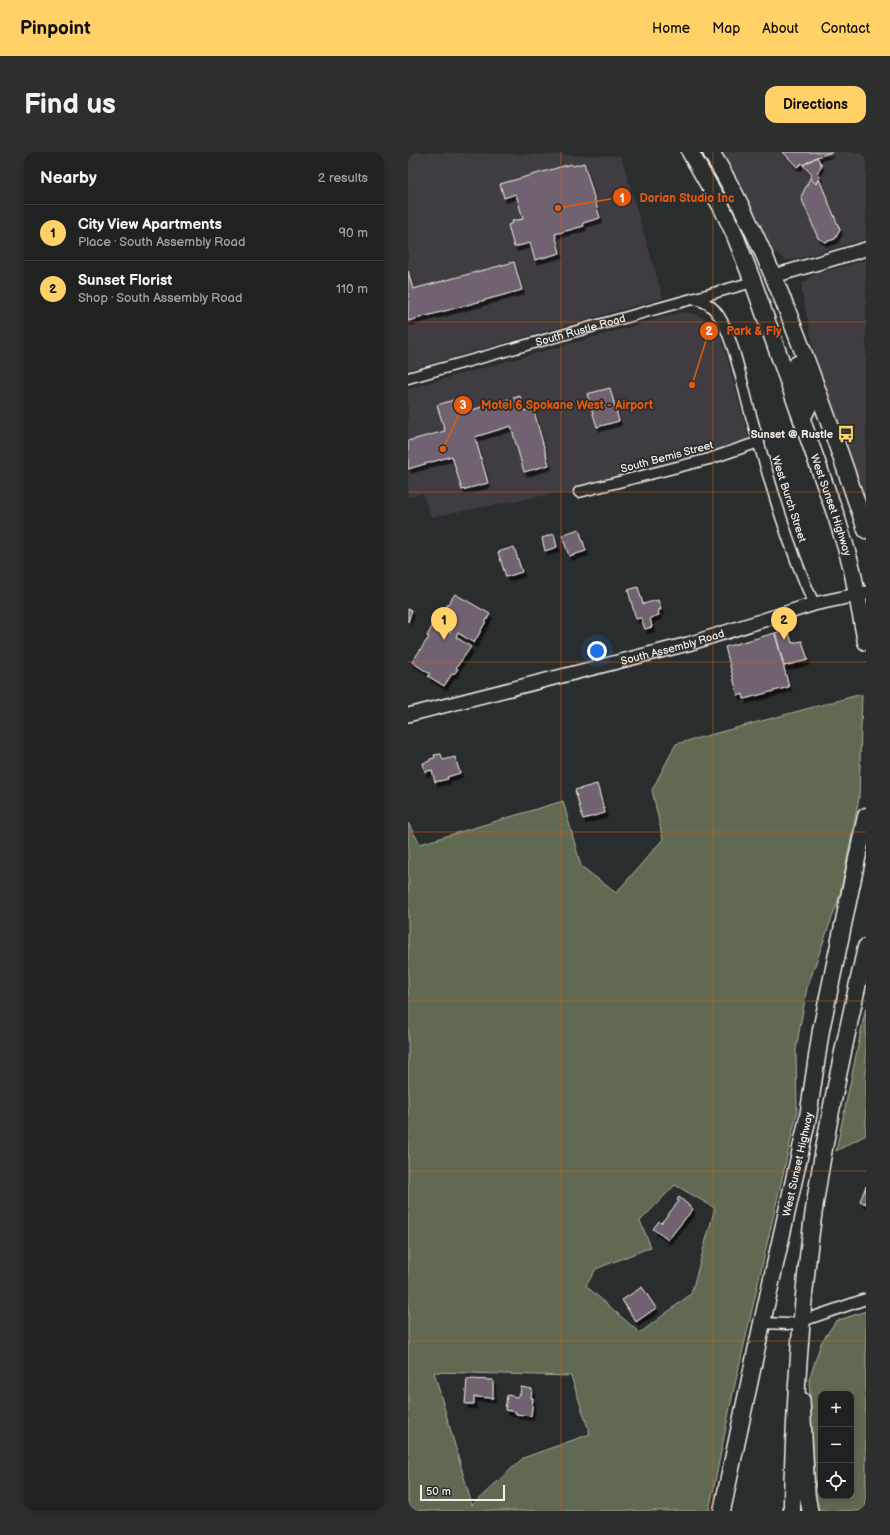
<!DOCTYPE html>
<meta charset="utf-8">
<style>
:root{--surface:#202222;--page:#2d2f2f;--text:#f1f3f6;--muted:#a2a4a5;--line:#3d3f40;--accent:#ffd166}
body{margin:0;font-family:"Balsamiq Sans",sans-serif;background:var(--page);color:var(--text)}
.controls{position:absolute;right:12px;bottom:12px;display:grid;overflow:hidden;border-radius:8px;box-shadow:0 2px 10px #0003}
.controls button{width:36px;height:36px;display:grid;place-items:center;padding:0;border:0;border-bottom:1px solid var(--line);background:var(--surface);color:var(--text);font:20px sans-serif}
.scale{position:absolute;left:12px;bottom:10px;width:85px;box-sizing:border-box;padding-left:4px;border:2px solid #f4f1e8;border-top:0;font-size:11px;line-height:14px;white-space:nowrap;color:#f4f1e8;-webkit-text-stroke:3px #2a2d2e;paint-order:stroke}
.you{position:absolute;left:189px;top:499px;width:14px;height:14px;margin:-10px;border:3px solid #fff;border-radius:50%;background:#1a73e8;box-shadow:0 0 0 6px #1a73e833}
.badge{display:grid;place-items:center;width:26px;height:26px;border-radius:50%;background:var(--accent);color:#111;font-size:13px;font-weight:700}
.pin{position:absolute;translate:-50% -33px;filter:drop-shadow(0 1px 2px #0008)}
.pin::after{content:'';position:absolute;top:21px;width:14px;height:12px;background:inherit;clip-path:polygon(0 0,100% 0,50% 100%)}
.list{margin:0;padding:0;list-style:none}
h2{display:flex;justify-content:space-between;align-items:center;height:52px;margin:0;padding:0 16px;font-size:17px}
h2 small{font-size:13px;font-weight:400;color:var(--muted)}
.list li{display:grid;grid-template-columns:26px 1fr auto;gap:12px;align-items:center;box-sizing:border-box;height:56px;padding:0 16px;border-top:1px solid var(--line)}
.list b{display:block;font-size:15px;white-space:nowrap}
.list p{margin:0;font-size:13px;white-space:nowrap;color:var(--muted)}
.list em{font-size:13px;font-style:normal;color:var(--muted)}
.icon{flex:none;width:22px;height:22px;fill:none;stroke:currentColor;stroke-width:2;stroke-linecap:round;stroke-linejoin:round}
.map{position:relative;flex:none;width:458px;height:1359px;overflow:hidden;border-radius:12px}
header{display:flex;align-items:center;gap:24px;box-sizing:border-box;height:56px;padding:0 20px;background:var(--accent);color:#111}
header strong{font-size:19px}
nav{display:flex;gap:22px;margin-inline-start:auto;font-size:14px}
.intro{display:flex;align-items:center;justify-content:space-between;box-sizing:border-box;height:96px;padding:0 24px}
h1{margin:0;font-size:28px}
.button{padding:10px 18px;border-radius:12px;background:var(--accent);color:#111;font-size:14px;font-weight:700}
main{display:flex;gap:24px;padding:0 24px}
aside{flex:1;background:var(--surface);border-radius:12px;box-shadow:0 2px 10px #0003}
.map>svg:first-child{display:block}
.built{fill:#3f3d42}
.green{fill:#606b52;stroke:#aaae9d;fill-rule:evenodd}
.building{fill:#70626f;stroke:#f4f1e8;filter:url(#shadow)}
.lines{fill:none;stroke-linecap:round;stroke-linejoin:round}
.minor-casing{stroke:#f4f1e8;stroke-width:13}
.tertiary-casing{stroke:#f4f1e8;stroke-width:16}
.secondary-casing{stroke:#f4f1e8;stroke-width:18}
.primary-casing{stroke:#f4f1e8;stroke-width:19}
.minor{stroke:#2a2d2e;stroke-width:10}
.tertiary{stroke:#2a2d2e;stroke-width:13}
.secondary{stroke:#2a2d2e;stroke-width:15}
.primary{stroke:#2a2d2e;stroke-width:16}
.grid{fill:none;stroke:#e8590c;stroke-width:1;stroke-opacity:0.55}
.labels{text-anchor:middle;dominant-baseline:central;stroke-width:3.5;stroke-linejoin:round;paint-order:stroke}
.street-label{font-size:11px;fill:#f4f1e8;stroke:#2a2d2e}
.poi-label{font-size:11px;font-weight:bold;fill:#f4f1e8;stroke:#2a2d2e;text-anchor:end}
.leader{fill:none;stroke:#e8590c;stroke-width:1.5}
.callout-dot{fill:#e8590c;stroke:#2a2d2e;stroke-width:1.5}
.mark-label{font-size:12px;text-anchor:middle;font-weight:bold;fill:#fff}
.callout-label{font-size:12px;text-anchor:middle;font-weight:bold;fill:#e8590c;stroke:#2a2d2e;stroke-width:3.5;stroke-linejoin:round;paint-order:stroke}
</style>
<header>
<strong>Pinpoint</strong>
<nav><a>Home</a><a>Map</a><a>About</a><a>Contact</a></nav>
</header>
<div class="intro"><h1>Find us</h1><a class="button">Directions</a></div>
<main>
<aside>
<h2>Nearby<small>2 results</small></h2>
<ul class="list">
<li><span class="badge">1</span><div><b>City View Apartments</b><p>Place · South Assembly Road</p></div><em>90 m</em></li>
<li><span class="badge">2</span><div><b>Sunset Florist</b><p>Shop · South Assembly Road</p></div><em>110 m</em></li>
</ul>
</aside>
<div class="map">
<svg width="458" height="1359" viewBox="0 0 458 1359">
<defs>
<filter id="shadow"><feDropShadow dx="2.5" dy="4.5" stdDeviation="0" flood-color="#0009"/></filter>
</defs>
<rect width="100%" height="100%" fill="#2a2d2e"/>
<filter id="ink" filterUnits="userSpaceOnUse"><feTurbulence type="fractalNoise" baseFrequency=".025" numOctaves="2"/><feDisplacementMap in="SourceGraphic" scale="8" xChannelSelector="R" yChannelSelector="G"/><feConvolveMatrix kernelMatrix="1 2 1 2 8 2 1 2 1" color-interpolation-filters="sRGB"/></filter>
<g filter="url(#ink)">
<path class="built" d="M0,0l213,4 42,142 -255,72z
M311,0h147v87l-73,21h-8l-12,-10z
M458,108v242l-51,-147 -13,-62v-9l10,-9z
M275,160l12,2 12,5 10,10 5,11 25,92 2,6 -5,5 -76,25 -31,4 -69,22 -11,-1 -126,24 -8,-24 -15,4v-108z"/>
<path class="green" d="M454,542l-3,104 -19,97 -33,93 -11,61 1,64 -64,280 -24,118h-301v-688l12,21 143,-43 18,65 35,27 47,-54 -11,-49 24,-46zM267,1033l40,23 -24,86 -51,39 -54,-47 10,-17 55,-22 -11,-26zM26,1220l137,4 19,58 -67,24 -51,47z
M458,855v128l-30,16z
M458,1159v200h-49l-8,-131 12,-37 15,-22zM413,1242h30v102h-30z"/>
<path class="building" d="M375,0h49l-15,5 -14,8 -1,-2 -5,4z
M409,5l5,9 -5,7 3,3 -4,8 -6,-6 2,-3 -9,-10z
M176,11l16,55 -17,5 1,3 -29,8 5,19 -25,7 -5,-17 -16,4 -6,-22 5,-2 -1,-2 11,-2 -7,-25 -12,4 -4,-14 71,-20 2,2z
M402,26l6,6 3,-5 21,51 -5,9 -10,3 -7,-4 -17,-41z
M106,110l8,28 -114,31v-50l5,18z
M202,236l9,33 -22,6 -10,-33z
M112,244l4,15 9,-3 16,57 -25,7 -13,-46 -36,11 13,46 -26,7 -10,-34 -44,13v-28l37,-10 -8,-26 27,-8 4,14z
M171,377l7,22 -17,5 -7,-21z
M146,382l3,13 -12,4 -3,-13z
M106,395l8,25 -16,5 -8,-25z
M230,435l5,17 15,-4 3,10h-3l1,5 -9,3 2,9 -7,2 -4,-11 -5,1 -8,-29z
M47,442l35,20 -16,29 -16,-10 -2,4 15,10 -15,21 2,1 -4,5h-2l-8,12 -16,-10 2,-2 -18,-12 17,-25 -2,-1 7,-13 16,10 2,-4 -15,-9z
M0,457l4,1 -4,12z
M380,478l4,13 10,-2 6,19 -24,6 -9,-33z
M367,481l14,54 -45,12 -1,-5 -5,2 -13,-49z
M33,602l2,6 12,-3 5,16 -13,4 1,2 -13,3 -3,-12 -7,2 -2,-9 7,-2v-2l5,-1 -1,-3z
M189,632l8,29 -22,6 -8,-29z
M458,1034v18l-6,-3z
M271,1045l14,12 -25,31 -15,-11 6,-8 2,2 18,-22 -2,-1z
M234,1135l14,21 -20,14 -14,-22z
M59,1227l26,1v18l-19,-1v7h-9z
M113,1235l11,2 -1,9h2l-2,18 -15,-2v-2l-11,-2 2,-15 11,2v-2h2z"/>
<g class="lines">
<g class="minor-casing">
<g id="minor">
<path d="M285,147c9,1 18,6 23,13 16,19 27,75 34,100 18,64 37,132 64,192"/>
<path id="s1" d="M0,226l345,-96"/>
<path d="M171,340l130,-33 50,-17"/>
<path d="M354,1171l26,1 14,-3 64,-22"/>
</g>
</g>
<g class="tertiary-casing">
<g id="tertiary">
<path d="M366,124l92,-27"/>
<path id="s2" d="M0,563l280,-71 126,-40 52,-11"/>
</g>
</g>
<g class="secondary-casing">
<path id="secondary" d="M394,1248l5,94 3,17"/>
</g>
<g class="primary-casing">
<g id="primary">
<path id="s3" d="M282,0l32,56 12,25 19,49 83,234 10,32 6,21 14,73"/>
<path d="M303,0c35,57 61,119 85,181 25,65 48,131 70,197"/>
<path d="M389,212l11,34v9l-6,12"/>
<path id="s4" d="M314,1359l40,-188 46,-206 13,-87 45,-214"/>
<path d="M384,1359c0,-42 3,-85 5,-127 4,-61 9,-121 18,-181 13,-86 32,-171 51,-256"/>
</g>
</g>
<use href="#minor" class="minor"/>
<use href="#tertiary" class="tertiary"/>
<use href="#secondary" class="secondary"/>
<use href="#primary" class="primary"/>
</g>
</g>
<path class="grid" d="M153,0v1359M305,0v1359M0,170h458M0,340h458M0,510h458M0,680h458M0,849h458M0,1019h458M0,1189h458"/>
<defs>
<g id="bus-bare" transform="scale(1.38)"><path d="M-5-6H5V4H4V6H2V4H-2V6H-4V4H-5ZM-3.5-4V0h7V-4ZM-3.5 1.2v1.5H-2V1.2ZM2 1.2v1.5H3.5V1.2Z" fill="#ffd166" stroke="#2a2d2e" stroke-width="2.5" paint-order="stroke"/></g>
</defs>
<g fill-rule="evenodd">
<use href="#bus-bare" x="438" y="282"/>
</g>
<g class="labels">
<g class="street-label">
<text stroke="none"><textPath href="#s1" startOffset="179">South Rustle Road</textPath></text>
<text transform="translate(259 305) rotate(-15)">South Bemis Street</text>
<text transform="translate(381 347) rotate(72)">West Burch Street</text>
<text stroke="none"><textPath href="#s3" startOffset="381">West Sunset Highway</textPath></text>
<text stroke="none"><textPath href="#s2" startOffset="273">South Assembly Road</textPath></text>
<text stroke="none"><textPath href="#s4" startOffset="355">West Sunset Highway</textPath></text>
</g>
<g class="poi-label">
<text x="425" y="282">Sunset @ Rustle</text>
</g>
</g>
<path class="leader" d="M150 56L214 45M284 233L301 179M35 297L55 253"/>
<g class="callout-dot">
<circle cx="150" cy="56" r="4"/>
<circle cx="284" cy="233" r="4"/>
<circle cx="35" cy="297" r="4"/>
<circle cx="214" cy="45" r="10"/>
<circle cx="301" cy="179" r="10"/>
<circle cx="55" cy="253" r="10"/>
</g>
<g class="mark-label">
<text x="214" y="50">1</text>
<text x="301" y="183">2</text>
<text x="55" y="257">3</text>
</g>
<g class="callout-label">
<text x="279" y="50">Dorian Studio Inc</text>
<text x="346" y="183">Park &amp; Fly</text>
<text x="159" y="257">Motel 6 Spokane West - Airport</text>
</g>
</svg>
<div class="controls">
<button>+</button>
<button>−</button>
<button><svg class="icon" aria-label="locate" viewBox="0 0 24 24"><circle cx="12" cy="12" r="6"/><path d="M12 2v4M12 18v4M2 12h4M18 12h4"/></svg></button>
</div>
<div class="scale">50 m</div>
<div class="you"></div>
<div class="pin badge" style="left:36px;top:488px">1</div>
<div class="pin badge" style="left:376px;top:488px">2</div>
</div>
</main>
